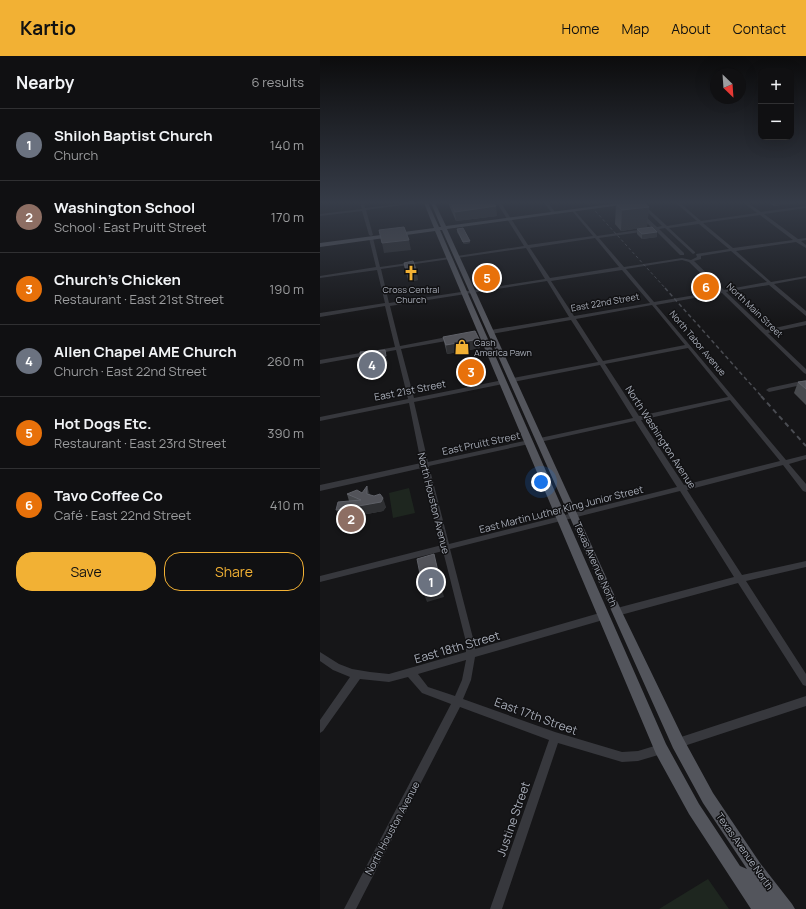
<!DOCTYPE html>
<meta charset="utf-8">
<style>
:root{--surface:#101012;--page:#19191b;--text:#f1f3f6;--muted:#9c9d9f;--line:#303032;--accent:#f2b134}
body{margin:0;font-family:Manrope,sans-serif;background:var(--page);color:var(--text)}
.controls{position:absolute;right:12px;top:12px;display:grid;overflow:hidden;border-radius:8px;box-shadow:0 4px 16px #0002}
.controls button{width:36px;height:36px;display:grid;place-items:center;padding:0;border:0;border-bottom:1px solid var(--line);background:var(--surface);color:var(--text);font:20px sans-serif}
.compass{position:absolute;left:390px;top:12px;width:36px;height:36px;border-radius:50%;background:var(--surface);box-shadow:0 4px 16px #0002;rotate:155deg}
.you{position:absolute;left:221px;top:426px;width:14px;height:14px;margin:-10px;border:3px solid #fff;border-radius:50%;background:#1a73e8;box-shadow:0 0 0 6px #1a73e833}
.badge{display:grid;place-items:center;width:26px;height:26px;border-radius:50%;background:var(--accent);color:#fff;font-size:13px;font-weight:700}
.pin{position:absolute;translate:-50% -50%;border:2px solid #fff;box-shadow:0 1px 4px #0006}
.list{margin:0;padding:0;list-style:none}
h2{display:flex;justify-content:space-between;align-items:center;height:52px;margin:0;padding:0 16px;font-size:17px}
h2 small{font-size:13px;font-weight:400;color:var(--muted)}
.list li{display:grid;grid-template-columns:26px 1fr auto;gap:12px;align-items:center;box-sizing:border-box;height:72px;padding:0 16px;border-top:1px solid var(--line)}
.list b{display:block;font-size:15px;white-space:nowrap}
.list p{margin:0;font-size:13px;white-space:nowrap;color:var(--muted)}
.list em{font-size:13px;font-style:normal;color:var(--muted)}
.actions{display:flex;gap:8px;padding:12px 16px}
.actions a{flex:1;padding:9px 0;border:1px solid var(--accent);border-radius:16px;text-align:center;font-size:14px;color:var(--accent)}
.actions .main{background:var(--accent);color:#111}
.map{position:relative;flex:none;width:486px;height:853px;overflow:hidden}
header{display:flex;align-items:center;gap:24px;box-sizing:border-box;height:56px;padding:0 20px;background:var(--accent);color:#111}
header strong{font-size:19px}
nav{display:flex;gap:22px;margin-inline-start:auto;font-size:14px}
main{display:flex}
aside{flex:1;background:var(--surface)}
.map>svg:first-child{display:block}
.green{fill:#1e261f}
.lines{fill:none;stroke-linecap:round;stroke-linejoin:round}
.minor{fill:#37383d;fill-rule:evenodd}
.major{fill:#53555c;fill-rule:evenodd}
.rail-far2{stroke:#4a4c52;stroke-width:1;stroke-dasharray:3 2.5;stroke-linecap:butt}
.rail-far1{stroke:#4a4c52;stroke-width:1.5;stroke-dasharray:4 3;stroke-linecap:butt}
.rail{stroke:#4a4c52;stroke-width:2;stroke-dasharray:5 4;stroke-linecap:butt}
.wall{fill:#47494d}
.shaded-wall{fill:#2f3033}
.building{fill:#525359;stroke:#5f6168}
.labels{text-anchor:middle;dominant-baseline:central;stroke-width:3;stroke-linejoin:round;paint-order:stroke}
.far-poi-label{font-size:9px;fill:#a8adb8;stroke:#111113}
.far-street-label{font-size:9px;fill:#a8adb8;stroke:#111113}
.street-label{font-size:10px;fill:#a8adb8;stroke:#111113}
.near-street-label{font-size:12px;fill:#a8adb8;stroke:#111113}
</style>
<header>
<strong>Kartio</strong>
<nav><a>Home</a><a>Map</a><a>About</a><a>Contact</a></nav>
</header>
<main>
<aside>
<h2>Nearby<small>6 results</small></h2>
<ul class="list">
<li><span class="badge" style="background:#6b7280">1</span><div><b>Shiloh Baptist Church</b><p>Church</p></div><em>140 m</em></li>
<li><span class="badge" style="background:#8d6e63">2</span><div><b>Washington School</b><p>School · East Pruitt Street</p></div><em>170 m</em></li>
<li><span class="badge" style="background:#e8710a">3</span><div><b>Church's Chicken</b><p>Restaurant · East 21st Street</p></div><em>190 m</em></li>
<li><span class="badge" style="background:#6b7280">4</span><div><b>Allen Chapel AME Church</b><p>Church · East 22nd Street</p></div><em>260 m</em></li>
<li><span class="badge" style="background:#e8710a">5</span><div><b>Hot Dogs Etc.</b><p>Restaurant · East 23rd Street</p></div><em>390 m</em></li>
<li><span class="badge" style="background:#e8710a">6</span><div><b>Tavo Coffee Co</b><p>Café · East 22nd Street</p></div><em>410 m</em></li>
</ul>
<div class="actions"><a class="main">Save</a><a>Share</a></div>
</aside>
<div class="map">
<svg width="486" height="853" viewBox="0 0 486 853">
<rect width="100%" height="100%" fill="#161618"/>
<path class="green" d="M89,432l6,25 -22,5 -4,-25z
M388,823l21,30h-70z"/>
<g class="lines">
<path class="minor" d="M40,147h4l1,5 43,-5h9l-51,7 7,25 -2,1 -2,-1 -7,-24 -42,5v-2l42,-5z
M177,147h4l27,42 65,-9 -20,-24v-2h1l23,26 55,-8 -25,-25h4l26,24 5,-1 -24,-23h4l25,23 30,-5 -21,-18h4l21,18 56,-8 -13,-10h4l13,9 45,-6v2l-42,6 34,25 8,-1v2l-5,1 5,4v3l-10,-6 -60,9 35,31 35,-6v2l-32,6 32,27v5l-37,-31 -43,7 40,38 40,-9v4l-38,8 38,36v5l-2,-1 -82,-80 -66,12 130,155 20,-5v4l-17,5 17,20v8l-3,-1 -20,-26 -96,25 55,85 64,-14v6l-60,14 60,93v12l-3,-1 -65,-102 -121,33 -3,-1 -1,-3 1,-3 3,-1 117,-31 -54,-86 -230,58 24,93 1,7 128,-37 3,1 1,3 -1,3 -3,1 -128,37 -4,23 -8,19 92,33 67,20 16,-1 23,-7 4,1 1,4 -1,4 -27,8 -16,1 -64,-19 -56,166h-12l59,-169 -89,-33 -104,202h-12l107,-205 -29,-11 -14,-16 -19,5 -29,-3 -37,52 -3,2v-13l30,-43 -17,-7 -13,-9v-9l19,12 13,5 18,3 19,2 77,-22v-10l-23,-91 -123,31v-6l122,-31 -20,-77 -102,23v-6l101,-22 -12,-60 -89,18v-4l88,-18 -12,-49 -76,14v-4l75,-13 -10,-41 -65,11v-4l65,-10 -8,-33 -57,8v-2l56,-9 -7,-29 2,-1 2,1 7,29 70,-10 2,1 -2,1 -69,10 8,34 156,-24 -19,-31 -69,10 -2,-1 2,-1 67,-10zM440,159l33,25 -60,8 -30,-25zM379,168l30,25 -33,5 1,3 -6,3 -9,-2 -58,9 -25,-29 56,-8 25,25h4v-2l-25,-24 6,-1 28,26 2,-1v-1l-26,-24zM275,182l24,29 -69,11 -20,-30zM411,195l36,31 -43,8 -30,-29 7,-2v-3zM362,204l7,2 30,29 -65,11 -28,-33zM302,214l28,33 -76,13 -23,-35zM227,225l22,36 -78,13 -3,2 3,2 80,-14 27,42 -85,16 -3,2 3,2 87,-17 33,53 -93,20h-2l-1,2 1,2h2l95,-21 42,66 -228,57 -20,-78 100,-22 3,-2 -3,-2 -101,22 -14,-60 89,-18 3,-2 -3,-2 -89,18 -13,-49 51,-9 3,-2 -3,-2 -52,10 -10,-40zM332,249l33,40 -82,16 -27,-42zM368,292l40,49 -89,19 -34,-52zM410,344l50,61 -96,24 -43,-65zM146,604l-4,20 -7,16 -27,-9 -10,-13z
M224,147h4l7,9 -1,1h-2z
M486,324v4l-37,8 -3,-2 3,-2z
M486,640v10l-128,42 -4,-1 -1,-4 1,-4 4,-1z"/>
<path class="major" d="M104,147h4l11,24h2l-10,-24h4l11,23 173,-23h11l-2,1 -181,25 175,383 61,126 30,55 47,70 32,41 3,5h-44l-62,-95 -33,-60 -221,-523 -115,16v-4l114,-15zM120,174h2l170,382 61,136 30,55 44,66 -7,-3 -41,-62 -33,-60z"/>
<path class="rail-far2" d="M268,147l78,86"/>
<path class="rail-far1" d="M345,232l97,109"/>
<path class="rail" d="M441,340l45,50"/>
</g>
<path class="wall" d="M128,147h46l3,13 -41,5z
M450,147h24l-20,3z
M296,148l33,3 -2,20 -26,4 -6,-7z
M137,173l13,12v2l-6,1 -7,-12z
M317,173l20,8 -15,2 -5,-5z
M84,207l14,17 -9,2 -4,-12z
M158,214l16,4v5l-12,2 -3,-6z
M123,281l36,2 1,9 -33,6 -2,-8z
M143,307l15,7v5l-11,2 -3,-8z
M486,325v24l-12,-12 4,-11z
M42,437l8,2 16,12 -3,4 -43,8 9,-18 -2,-7z"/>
<path class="shaded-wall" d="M455,147h19l-20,3z
M176,150l1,10 -41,5 -1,-9z
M329,151l-2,20 -26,4 1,-21z
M337,176v5l-15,2v-5z
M89,184l2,10 -27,3 -2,-10z
M150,185v2l-6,1 -1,-2z
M97,216l1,8 -9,2 -2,-8z
M174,218v5l-12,2 -1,-5z
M159,283l1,9 -33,6 -1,-9z
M65,294l3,14 -13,3v1l-3,1 1,4 -9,1 -2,-8z
M158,314v5l-11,2v-5z
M47,430l3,9 -3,-1z
M63,442l3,9 -3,4 -43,8 -4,-9z
M114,498l10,43 -17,5 -3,-8z"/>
<path class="building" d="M131,147h43l2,3 -41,6z
M304,147h20l5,4 -27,3 -6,-6z
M84,171l5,13 -27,3 -3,-13z
M332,171l5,5 -15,2 -5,-5z
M143,172l7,13 -7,1 -6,-13z
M93,205l4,11 -10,2 -3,-11z
M171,212l3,6 -13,2 -3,-6z
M155,275l4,8 -33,6 -3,-8z
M65,294l1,6 -13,2v2h-4l1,4 -8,2 -2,-14z
M154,305l4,9 -11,2 -4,-9z
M486,325v8l-8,-7z
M47,430v8l7,2 6,-2 3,4 -2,4 -45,8 2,-8 23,-2 -14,-6 10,-4 5,3z
M114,498l8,35 -18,5 -7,-35z"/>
<linearGradient id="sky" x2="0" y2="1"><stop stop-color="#0c0c0d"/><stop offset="0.55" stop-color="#363c48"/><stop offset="1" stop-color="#363c48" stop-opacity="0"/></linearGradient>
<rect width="486" height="266" fill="url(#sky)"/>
<defs>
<g id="church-bare" transform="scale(1.2)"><path d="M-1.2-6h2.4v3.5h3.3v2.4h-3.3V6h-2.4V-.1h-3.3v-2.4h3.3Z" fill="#f2b134" stroke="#111113" stroke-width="2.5" paint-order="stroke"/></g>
<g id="shop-bare" transform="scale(1.2)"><path d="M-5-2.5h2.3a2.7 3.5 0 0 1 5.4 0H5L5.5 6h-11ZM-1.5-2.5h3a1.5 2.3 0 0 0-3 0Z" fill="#f2b134" stroke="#111113" stroke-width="2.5" paint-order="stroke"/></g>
</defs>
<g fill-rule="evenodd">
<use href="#church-bare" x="91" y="217"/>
<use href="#shop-bare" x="142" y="291"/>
</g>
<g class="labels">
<g class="far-poi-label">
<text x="91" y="233">Cross Central<tspan x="91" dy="10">Church</tspan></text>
<text x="154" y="286" text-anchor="start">Cash<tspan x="154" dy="10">America Pawn</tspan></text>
</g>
<g class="far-street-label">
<text transform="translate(285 246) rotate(-10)">East 22nd Street</text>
<text transform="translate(435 254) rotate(44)">North Main Street</text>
<text transform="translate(378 287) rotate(50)">North Tabor Avenue</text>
</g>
<g class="street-label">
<text transform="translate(90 334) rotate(-11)">East 21st Street</text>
<text transform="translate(341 381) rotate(57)">North Washington Avenue</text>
<text transform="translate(161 387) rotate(-12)">East Pruitt Street</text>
<text transform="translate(114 447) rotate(76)">North Houston Avenue</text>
<text transform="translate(241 453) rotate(-14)">East Martin Luther King Junior Street</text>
<text transform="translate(276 508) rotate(66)">Texas Avenue North</text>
<text transform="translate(72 772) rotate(-62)">North Houston Avenue</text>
<text transform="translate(425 795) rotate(55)">Texas Avenue North</text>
</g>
<g class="near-street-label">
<text transform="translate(137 591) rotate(-16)">East 18th Street</text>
<text transform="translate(216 660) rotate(20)">East 17th Street</text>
<text transform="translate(193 763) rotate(-71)">Justine Street</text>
</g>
</g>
</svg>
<div class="controls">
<button>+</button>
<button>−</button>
</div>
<svg class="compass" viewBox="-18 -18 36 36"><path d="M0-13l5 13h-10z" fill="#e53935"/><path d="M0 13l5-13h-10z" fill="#9c9d9f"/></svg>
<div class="you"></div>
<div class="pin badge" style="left:111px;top:526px;background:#6b7280">1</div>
<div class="pin badge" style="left:31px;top:463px;background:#8d6e63">2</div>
<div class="pin badge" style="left:151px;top:316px;background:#e8710a">3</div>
<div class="pin badge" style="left:52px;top:309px;background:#6b7280">4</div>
<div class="pin badge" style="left:167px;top:222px;background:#e8710a">5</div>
<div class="pin badge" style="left:386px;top:231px;background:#e8710a">6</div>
</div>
</main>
